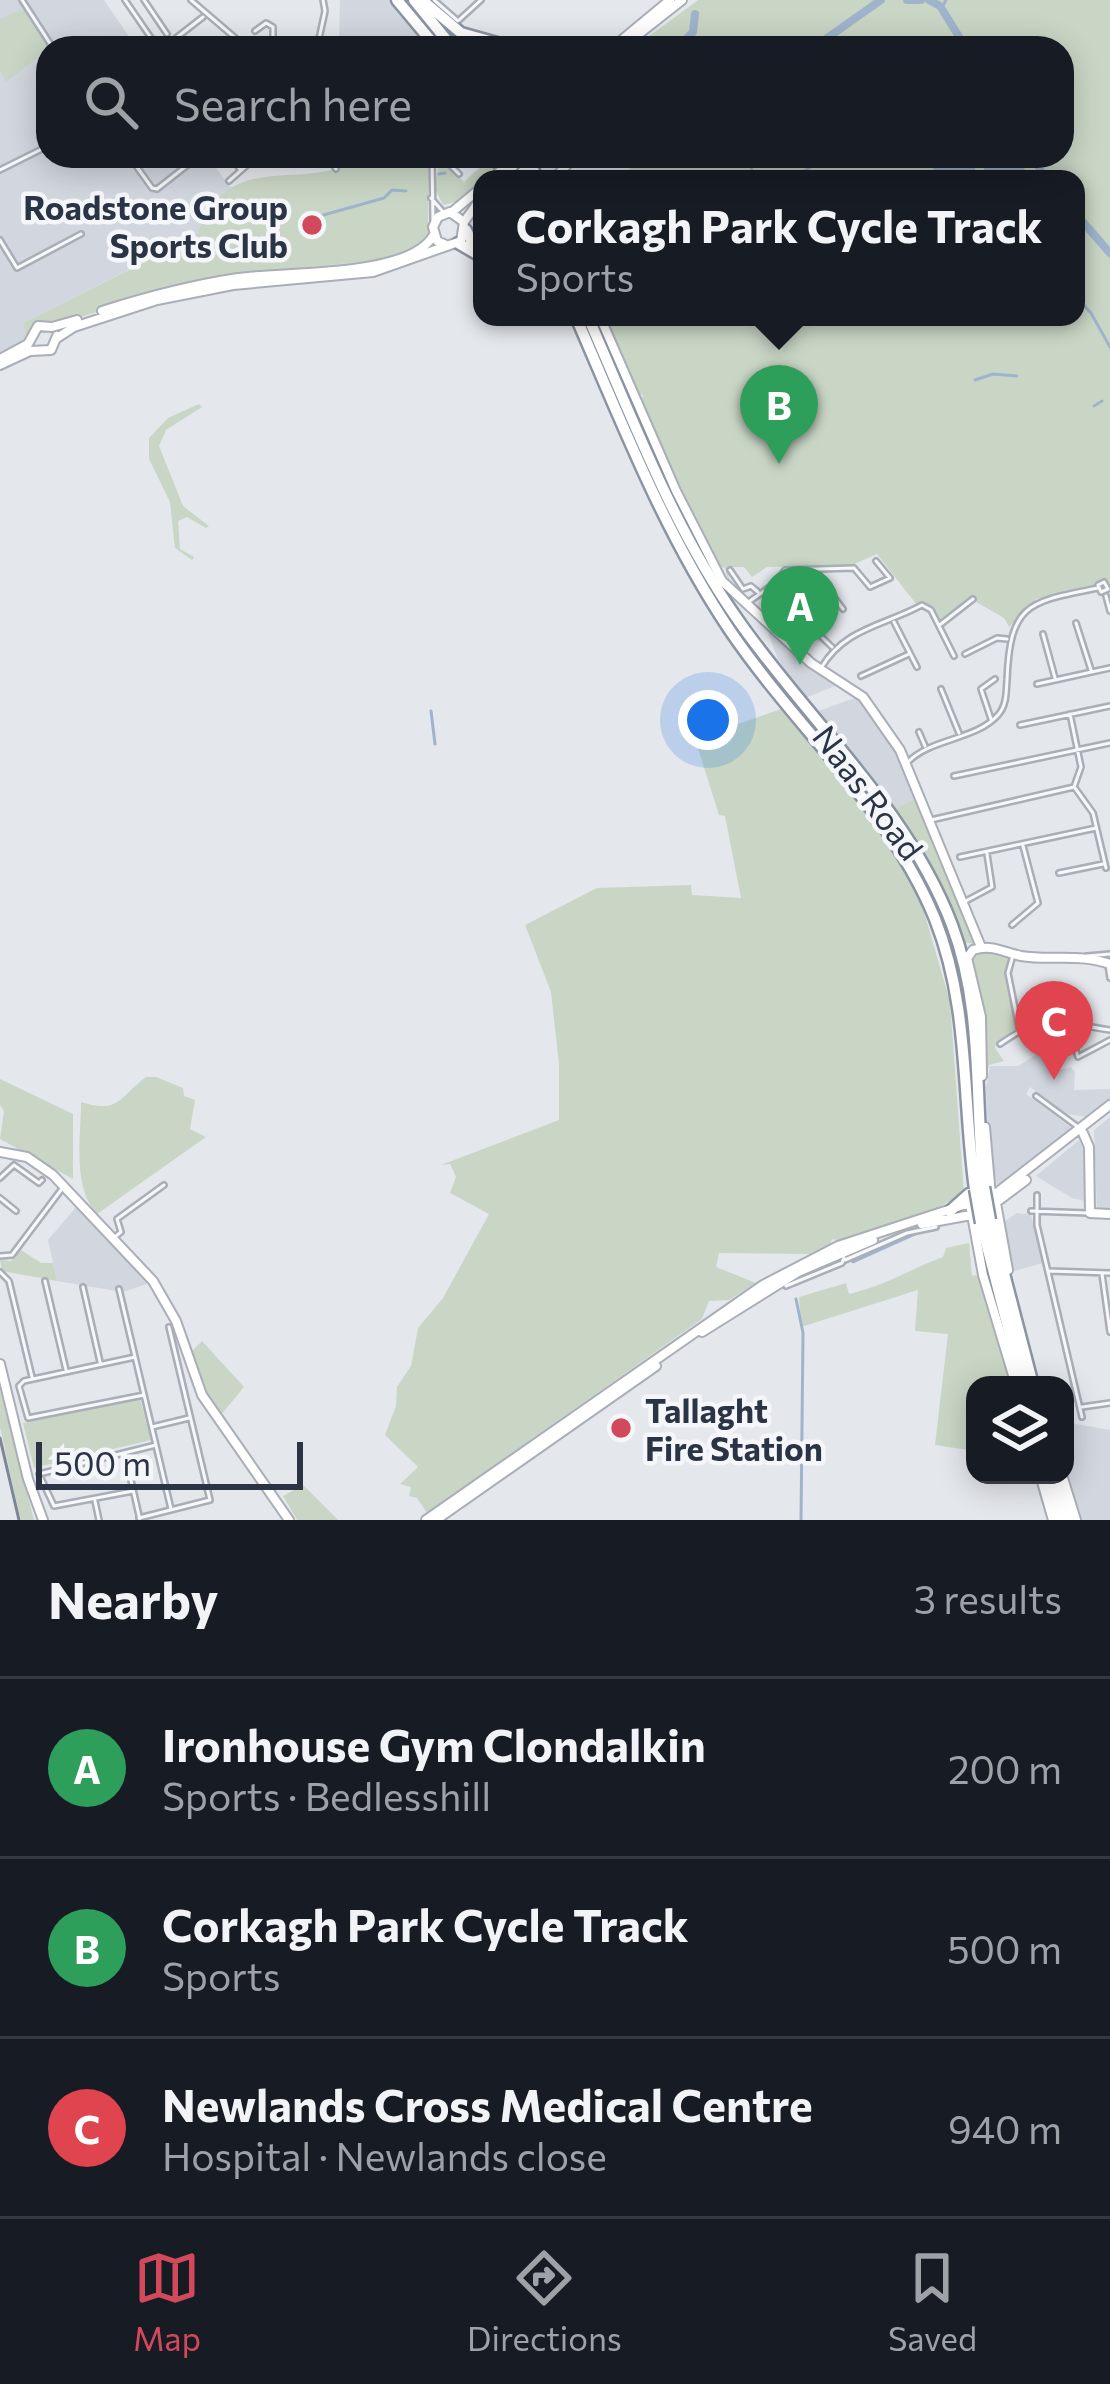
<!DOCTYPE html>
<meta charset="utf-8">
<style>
:root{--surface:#171b24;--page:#242831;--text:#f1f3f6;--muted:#9ea1a6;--line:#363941;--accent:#d1495b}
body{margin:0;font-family:Commissioner,sans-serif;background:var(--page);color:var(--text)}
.controls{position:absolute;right:36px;bottom:36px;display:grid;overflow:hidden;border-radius:24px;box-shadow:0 6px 30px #0003}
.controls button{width:108px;height:108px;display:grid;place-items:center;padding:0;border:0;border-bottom:3px solid var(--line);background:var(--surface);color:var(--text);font:60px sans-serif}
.scale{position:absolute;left:36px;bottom:30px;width:267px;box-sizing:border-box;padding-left:12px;border:6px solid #2b3445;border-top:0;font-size:33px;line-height:42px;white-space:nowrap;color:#2b3445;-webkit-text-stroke:9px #f4f6f9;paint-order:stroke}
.you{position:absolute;left:708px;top:720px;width:42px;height:42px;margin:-30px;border:9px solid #fff;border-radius:50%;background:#1a73e8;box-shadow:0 0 0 18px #1a73e833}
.badge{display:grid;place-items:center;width:78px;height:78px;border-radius:50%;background:var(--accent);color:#fff;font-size:39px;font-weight:700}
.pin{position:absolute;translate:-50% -99px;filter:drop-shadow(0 3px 6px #0008)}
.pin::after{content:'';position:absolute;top:63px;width:42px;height:36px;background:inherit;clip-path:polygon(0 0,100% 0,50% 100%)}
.popup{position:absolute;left:473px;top:170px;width:612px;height:156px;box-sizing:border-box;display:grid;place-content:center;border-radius:24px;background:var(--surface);filter:drop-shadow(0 3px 9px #0005);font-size:39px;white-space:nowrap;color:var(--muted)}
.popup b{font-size:45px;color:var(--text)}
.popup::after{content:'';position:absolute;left:50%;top:100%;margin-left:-24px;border:24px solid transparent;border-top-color:var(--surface)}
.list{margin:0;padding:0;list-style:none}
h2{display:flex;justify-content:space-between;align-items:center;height:156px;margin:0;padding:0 48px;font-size:51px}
h2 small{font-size:39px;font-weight:400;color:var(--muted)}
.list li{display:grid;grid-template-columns:78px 1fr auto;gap:36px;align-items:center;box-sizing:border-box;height:180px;padding:0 48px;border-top:3px solid var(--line)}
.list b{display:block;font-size:45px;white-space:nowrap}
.list p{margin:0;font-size:39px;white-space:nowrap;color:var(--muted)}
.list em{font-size:39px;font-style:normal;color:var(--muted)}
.icon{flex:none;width:66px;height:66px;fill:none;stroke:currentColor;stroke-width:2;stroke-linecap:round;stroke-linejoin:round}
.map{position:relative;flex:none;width:1110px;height:1520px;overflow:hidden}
.search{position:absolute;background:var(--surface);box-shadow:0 6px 30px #0003;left:36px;right:36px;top:36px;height:132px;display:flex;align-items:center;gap:30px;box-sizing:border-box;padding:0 42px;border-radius:36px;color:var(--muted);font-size:45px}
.sheet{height:696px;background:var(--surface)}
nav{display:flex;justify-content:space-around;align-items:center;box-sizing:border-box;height:168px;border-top:3px solid var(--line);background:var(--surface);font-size:33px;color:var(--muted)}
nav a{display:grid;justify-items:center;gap:6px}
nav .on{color:var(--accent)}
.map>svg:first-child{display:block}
.built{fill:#d2d6de}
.green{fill:#c9d6c5}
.water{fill:#9fb4cc}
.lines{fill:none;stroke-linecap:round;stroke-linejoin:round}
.stream{stroke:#9fb4cc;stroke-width:3}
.river{stroke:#9fb4cc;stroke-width:8}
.street-casing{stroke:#a9aeb7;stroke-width:8}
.secondary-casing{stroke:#a9aeb7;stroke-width:12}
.highway-casing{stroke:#8b94a3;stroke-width:15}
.street{stroke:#f7f8fa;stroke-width:3}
.secondary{stroke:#fff;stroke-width:8}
.highway{stroke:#fff;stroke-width:10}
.tram{stroke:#7d8696;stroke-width:3}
.secondary-bridge-casing{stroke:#a9aeb7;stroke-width:12;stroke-linecap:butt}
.highway-bridge-casing{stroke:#8b94a3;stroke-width:15;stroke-linecap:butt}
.secondary-bridge{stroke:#fff;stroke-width:8}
.highway-bridge{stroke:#fff;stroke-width:10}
.poi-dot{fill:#d1495b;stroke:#f4f6f9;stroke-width:4.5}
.labels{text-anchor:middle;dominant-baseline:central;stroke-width:9;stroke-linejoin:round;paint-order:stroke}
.poi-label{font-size:33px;font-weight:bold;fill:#2b3445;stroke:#f4f6f9;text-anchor:end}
.street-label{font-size:33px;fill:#2b3445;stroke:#f4f6f9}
</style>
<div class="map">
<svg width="1110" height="1520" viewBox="0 0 1110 1520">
<rect width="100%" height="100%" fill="#e4e7ec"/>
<path class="built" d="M0,0h104l33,48h-89v108h159l25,33 -22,19 -23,49 -39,3 -125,63 4,19 -27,15z
M340,0h49l39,48h-98l9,-4z
M773,630l27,30 40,24 -35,14 -27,-39 -10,-26z
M860,696l34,49 22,53 -21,11 -79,-97z
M1048,1047l8,24 15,-4 4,5 -1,18 36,-1v11l-21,17 -9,-1 -13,-2 -37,-27 -4,7 47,35 -64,52 -12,3 -8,-29 -3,-67 4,-22h28z
M1110,1117v94h-13l-3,-81z
M1079,1140l7,17 -1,44 -13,-3 -36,-22z
M77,1206l34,33 39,44 -27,9 -66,-11 -9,-41z
M1017,1213l14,2 12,48 -29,8 -11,-40 2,-10z
M1065,1422l45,8v90h-31l-14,-50z"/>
<path class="green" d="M698,0h412v583l-10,-2 -7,6 -57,12 -27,28 -5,-9 -33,-19 -14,14 -18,6 -12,-15 -10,1 -40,-51 -25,11 -85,2 -15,10 -8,-10h-16l1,16 -4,-15 -7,-2 -77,-163 2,-8 -6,-2 -32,-76h471v-138h-468l32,-15 55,-8h367v-108h-429z
M23,9l27,39 -44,34 -6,-12v-51z
M358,156h70v84l-29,18 -137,14 -130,29 -64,20 -30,1 -8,9 -3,11 -4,-19 126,-63 38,-3c8,-16 14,-36 25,-51 36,-51 104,-14 146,-50z
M492,156l4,10 -37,35 -16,4 -8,-16 3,-21 8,-5 18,19z
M199,404l3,3 -36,23 -7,16 24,60 26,20 -3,2 -19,-11 -9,4 2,28 14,8 -2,3 -17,-12 -5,-46 -21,-43v-21l19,-20z
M781,709l102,126 37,63 30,104 14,191 -29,16 -93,32 -10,-2 -2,6 -21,9 -90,-1 -3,14 40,16 -27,17 -20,1 -7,18 -275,194 -10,-15 -8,-2 2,-9 -11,-3 18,-17 -33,-32 11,-29 1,-19 14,-21 7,-38 25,-30 46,-84 -39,-21 6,-16 -6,-13 -9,1 118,-45v-56l-8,-72 -26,-67 72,-37 94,-3 1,10 49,3 -16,-82 -6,-1 -24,-76z
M916,798l65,148 -16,-4 -25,-61 -45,-72z
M982,950h13l14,7 -3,14 10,58 -20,13 -1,6 9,13 -15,4 -3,15 -5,-62 -12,-58z
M146,1077h10l27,11 1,8 11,4 -5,29 16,8 -109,77c-25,-27 -16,-77 -16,-112 39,12 37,-4 65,-25z
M0,1079l73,35v65l-73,-40 4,-28 -4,-6z
M969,1243l3,33 5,-1 34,110h-36v66l-40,-6 13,-111 -33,-3 3,-41 -117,37 -2,-30 47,-14 3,11c36,-8 61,-25 94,-37l3,-9z
M21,1250l20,13h12l4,18 -55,-10 -2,-11 11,1z
M202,1341l42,46 -24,29 -16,-24 -12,-41z
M0,1389l34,131h-13l-2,-7 -19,-86z
M140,1399l11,41 -117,28 -11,-45z
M303,1485l35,35h-41l-14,-24z"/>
<path class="water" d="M925,156h48l4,23h-37z
M983,156l31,1 19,22h-48z"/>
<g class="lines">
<path class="stream" d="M941,9l5,-9
M746,156l10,23
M537,160l6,3 8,-7
M483,162l7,-6
M439,174l6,-1
M791,179l38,-23
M320,216l64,-18 8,-8 14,1
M1076,266v14
M1076,297l15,16 19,34
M975,380l18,-6 24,2
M1094,406l8,-5
M431,711l4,33
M853,1262l62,-28
M796,1299l7,34 -2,187"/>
<path class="river" d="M907,0h14
M929,0l11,6 26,42
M678,48l15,-16 2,-18
M813,48l68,-48
M1033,156l12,23
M1076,214l34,39"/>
<g class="street-casing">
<path id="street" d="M22,0l31,48
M125,0l33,48
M144,0l23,34
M191,0l56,48
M434,0l24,21 23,-21
M255,31l11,-8 7,4v10l-9,11
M176,38l27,-21
M220,48l12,-9
M317,48l8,-37 -2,-11
M129,156l23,32 5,1 42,-33
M230,156l10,13
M297,156h3
M327,156l9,13
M432,156l1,66
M433,160l13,1 13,13
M0,170l48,-24
M229,181l25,-22 18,-2
M431,198l13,15
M0,240l17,28 64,-34
M730,570l13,19 8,-3 7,6
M813,570l30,39
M1104,582l4,7 -7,3 -3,-7z
M778,583l14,20
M1106,596l4,15
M747,603l30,-21 8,-12 69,-2 16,19 20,-9 -14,-17
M772,608l14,-10
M800,616l32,31
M894,622l23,45
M1076,623l15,47
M941,624l32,-25
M1043,634l12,44
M965,654l32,-16 10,1
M821,668c24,-40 62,-42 101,-63l9,5 23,46
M861,676l48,-22
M1037,684l73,-16
M941,689l18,44
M991,719l-10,-30 14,-10
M1020,725l90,-19
M919,732l6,14
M908,762c23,-24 68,-22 90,-47 9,-10 8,-23 9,-35 3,-77 21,-78 91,-92
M954,776l156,-33
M1075,788l18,25 13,55
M931,820l143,-33 7,-20 -11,-53
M960,857l136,-29
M1059,873l44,-9
M962,903l30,-16 -5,-33
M1012,925l26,-22 -15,-57
M1013,955l-5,18 11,55
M1087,956l23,-2
M1108,965l2,13
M1067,1021l11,36 32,-17
M1000,1044c54,-37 53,-22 110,-14
M1036,1096l42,31
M0,1178l14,-13 25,18 3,-3
M1037,1195v30l45,192
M0,1198l16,13
M1031,1211l57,2
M116,1236l5,-4 -4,-13 47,-34
M0,1256l12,-1 49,-65
M845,1260l62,-27 29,-6
M1049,1271l61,2
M0,1272l9,9 23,96
M1102,1274l8,58
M45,1281l21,89
M786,1286l56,-23 2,-5
M83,1287l17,75
M119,1289l52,220
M135,1357l-111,24 -5,5 9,32 116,-23
M1082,1407l28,-4
M152,1427l37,-9
M125,1454l15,66
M133,1491l-79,15 -15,-32 117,-29
M95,1501l4,19
M139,1518l71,-18 -41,-173"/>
</g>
<g class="secondary-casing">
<path id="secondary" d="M612,48l58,-48
M621,48l61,-48
M554,179l21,-23
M452,212l30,-25
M464,222l18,-25
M102,311c44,-14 90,-26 136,-33 46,-7 170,0 195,-42
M600,317l76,174 46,90 89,82 52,34 37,53 81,197
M57,338l17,-11 83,-27 76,-15 140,-13 88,-31 3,-19 -14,-10 -12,5 -5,10 4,14 9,4
M0,359l28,-15 10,-18 14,1 25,-7
M0,365l30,-14 21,-1 6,-14
M982,1076l-1,-59 -14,-59 6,-8c19,-6 30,2 48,6 30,5 59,-3 89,8
M985,1127l6,69
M1083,1133l6,14 1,66 20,1
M0,1152l27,5 26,18 100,106 23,40 26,74 87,125
M996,1203l12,67
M970,1204l13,71 33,110
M922,1224l60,-11 44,-33
M702,1332l96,-60 75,-32
M0,1364l28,115 15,41
M1040,1475l13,45
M1062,1475l14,45
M426,1520l337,-235 75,-39 156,-51 116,-90
M436,1520l220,-154"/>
</g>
<g class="highway-casing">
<path id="highway" d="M397,0l40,48
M414,0l39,48
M422,0l39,33 54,15
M496,156l8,20
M506,156l10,23
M518,156l11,23
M528,156l9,23
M466,230l5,10 11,8
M458,243l24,14
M576,317c46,106 88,215 153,312 66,98 161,179 206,290 35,88 27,179 40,270
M588,317c45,102 85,211 150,303 71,102 169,187 214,305 32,85 22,174 32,262
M950,1211l19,-17
M990,1220l43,165
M981,1223l42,162
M1047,1475l13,45
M1056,1475l13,45"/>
</g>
<use href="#street" class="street"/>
<use href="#secondary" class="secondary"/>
<use href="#highway" class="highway"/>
<path class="tram" d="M0,1438l19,82"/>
<g class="secondary-bridge-casing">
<path id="secondary-bridge" d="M492,179l24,-23
M500,179l24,-23"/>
</g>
<g class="highway-bridge-casing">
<path id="highway-bridge" d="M984,1187l6,33
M975,1189l6,34"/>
</g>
<use href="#secondary-bridge" class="secondary-bridge"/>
<use href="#highway-bridge" class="highway-bridge"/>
</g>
<g class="poi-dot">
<circle cx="312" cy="225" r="12"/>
<circle cx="621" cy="1428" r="12"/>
</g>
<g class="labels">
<g class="poi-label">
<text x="288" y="206">Roadstone Group<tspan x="288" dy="38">Sports Club</tspan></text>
<text x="645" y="1409" text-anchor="start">Tallaght<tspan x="645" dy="38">Fire Station</tspan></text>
</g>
<g class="street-label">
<text transform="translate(869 792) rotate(53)">Naas Road</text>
</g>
</g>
</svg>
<div class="controls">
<button><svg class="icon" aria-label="layers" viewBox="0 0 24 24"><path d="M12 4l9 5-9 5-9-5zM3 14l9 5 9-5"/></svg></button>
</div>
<div class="scale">500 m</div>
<div class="you"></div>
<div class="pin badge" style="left:800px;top:665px;background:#2e9e5b">A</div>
<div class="pin badge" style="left:779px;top:464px;background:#2e9e5b">B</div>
<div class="popup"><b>Corkagh Park Cycle Track</b>Sports</div>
<div class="pin badge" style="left:1054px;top:1080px;background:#e0444e">C</div>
<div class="search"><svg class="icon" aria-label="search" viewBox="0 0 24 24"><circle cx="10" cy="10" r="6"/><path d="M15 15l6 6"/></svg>Search here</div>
</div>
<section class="sheet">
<h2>Nearby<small>3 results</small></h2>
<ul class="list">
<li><span class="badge" style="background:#2e9e5b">A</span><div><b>Ironhouse Gym Clondalkin</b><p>Sports · Bedlesshill</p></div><em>200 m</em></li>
<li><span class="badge" style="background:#2e9e5b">B</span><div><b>Corkagh Park Cycle Track</b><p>Sports</p></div><em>500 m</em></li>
<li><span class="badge" style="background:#e0444e">C</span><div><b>Newlands Cross Medical Centre</b><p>Hospital · Newlands close</p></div><em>940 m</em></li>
</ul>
</section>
<nav>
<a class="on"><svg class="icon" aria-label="map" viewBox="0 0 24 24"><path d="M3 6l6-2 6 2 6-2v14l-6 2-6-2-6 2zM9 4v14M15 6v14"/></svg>Map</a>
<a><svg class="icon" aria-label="directions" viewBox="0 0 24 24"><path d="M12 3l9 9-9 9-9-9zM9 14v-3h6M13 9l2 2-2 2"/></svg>Directions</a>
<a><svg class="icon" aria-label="saved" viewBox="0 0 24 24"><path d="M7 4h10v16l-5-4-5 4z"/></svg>Saved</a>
</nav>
